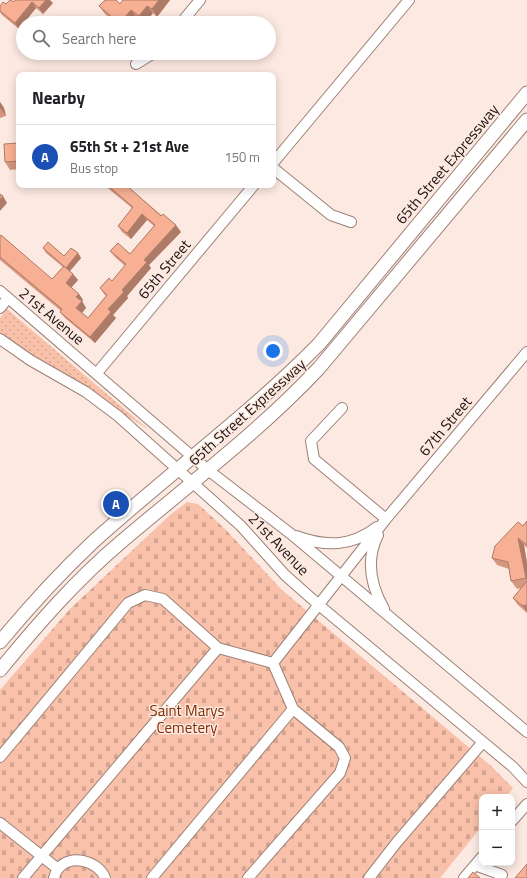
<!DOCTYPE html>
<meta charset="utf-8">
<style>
:root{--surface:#fff;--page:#f2f2f2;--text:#202124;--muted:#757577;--line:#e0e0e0;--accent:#b45309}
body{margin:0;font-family:"Titillium Web",sans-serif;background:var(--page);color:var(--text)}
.controls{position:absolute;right:12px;bottom:12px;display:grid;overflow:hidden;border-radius:8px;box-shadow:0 2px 10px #0003}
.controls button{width:36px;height:36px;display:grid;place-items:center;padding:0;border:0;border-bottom:1px solid var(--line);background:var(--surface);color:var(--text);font:20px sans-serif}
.you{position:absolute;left:273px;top:351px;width:14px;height:14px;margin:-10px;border:3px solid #fff;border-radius:50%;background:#1a73e8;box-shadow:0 0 0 6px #1a73e833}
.badge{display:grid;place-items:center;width:26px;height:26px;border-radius:50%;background:var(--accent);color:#fff;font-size:13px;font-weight:700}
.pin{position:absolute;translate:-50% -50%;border:2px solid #fff;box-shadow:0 1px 4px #0006}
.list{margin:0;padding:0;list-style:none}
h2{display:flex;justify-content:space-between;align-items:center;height:52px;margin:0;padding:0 16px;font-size:17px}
h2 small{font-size:13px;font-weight:400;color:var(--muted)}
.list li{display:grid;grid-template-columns:26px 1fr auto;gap:12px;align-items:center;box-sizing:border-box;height:64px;padding:0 16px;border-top:1px solid var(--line)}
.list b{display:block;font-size:15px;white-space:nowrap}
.list p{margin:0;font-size:13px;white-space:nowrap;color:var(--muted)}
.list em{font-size:13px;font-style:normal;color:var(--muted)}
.icon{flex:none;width:22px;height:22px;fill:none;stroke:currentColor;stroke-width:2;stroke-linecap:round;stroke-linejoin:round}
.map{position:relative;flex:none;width:527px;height:878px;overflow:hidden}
.search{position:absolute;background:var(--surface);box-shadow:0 2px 10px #0003;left:16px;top:16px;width:260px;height:44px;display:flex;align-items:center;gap:10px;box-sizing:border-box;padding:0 14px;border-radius:22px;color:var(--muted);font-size:15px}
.panel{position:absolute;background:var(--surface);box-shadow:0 2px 10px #0003;left:16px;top:72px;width:260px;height:116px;border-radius:8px}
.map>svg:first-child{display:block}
.grass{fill:url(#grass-dots)}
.cemetery{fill:url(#cemetery-stones)}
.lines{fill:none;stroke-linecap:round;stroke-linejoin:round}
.minor-casing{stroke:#9d8176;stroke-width:12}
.major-casing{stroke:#9d8176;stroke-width:15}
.minor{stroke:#fff;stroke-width:10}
.major{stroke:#fff;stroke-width:13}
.wall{fill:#d5977f}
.shaded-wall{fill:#ae7b68}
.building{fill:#f8b094;stroke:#ae7b68}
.labels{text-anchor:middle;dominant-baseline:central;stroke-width:3;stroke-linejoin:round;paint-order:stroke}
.street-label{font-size:15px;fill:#1e130f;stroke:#fce9e1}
.park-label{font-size:15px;fill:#812f02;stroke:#fce9e1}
</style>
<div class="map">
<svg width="527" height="878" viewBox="0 0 527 878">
<defs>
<pattern id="grass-dots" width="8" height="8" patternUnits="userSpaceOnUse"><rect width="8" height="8" fill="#f9c0aa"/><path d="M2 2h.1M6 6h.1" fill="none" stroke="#d5a491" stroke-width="1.8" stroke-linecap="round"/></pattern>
<pattern id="cemetery-stones" width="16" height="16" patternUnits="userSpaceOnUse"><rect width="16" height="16" fill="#f9c0aa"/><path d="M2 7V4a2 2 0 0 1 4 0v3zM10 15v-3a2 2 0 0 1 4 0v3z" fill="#d5a491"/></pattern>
</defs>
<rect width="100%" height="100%" fill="#fce9e1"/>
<path class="grass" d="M7,309l142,121 -140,-89 -9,-8v-15z"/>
<path class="cemetery" d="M187,502l11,2 27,25 57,61 209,176 22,22 -7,9h-24v29l-42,52h-440v-188l70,-81 100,-94z"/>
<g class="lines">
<g class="minor-casing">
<path id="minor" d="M181,23l19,-23
M136,64l18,-11
M273,163l136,-163
M273,168l58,47 20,7
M0,291l208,179 83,64 236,198
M0,308l8,-10
M0,339l30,21 56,32 32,24 123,110 44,49 35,31 193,161 14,15
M97,373l157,-188
M342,408l-31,33 3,18 72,60
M378,535c-13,26 -7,51 6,74
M296,536c30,11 55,11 81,-9
M273,663l113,-144 141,-167
M0,757l128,-154 17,-8 18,4 55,49 55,15 20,46 46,38 6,11 -5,15 -92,105
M512,821l15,-17
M0,823l58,46
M475,865l27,10
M23,878l195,-230
M54,878c1,-3 2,-7 4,-9 12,-16 41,-8 47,9
M152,878l141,-169
M369,878l28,-36 86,-100
M464,878l18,-21"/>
</g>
<g class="major-casing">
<path id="major" d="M0,642c29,-35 60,-69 93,-100 74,-67 156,-127 226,-198l208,-251
M0,670c37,-45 76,-90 121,-128 67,-57 138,-110 198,-174l208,-248"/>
</g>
<use href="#minor" class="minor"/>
<use href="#major" class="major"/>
</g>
<path class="wall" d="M170,0l-13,17 -4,-4 -8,10h-2l-6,-5 -5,5h-17l-10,-9 -6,-8 21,-2z
M13,2l40,1 -10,11 -7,-6 -17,21 -17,-14 -2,-3v-6z
M0,102l4,6 2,8 -6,2z
M19,143v26l-9,1 -5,-8z
M104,185h22l55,47 -32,33 2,3 -24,28 1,2 -15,17 3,3 -21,25 -30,-25 -5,-6 1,-1 -61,-51v-24l52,43 11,-12 -17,-14 -3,-5 21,8 14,-3 3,5 -11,13 8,9 -7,8 8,6 4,6 -1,1 4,7 -4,5 6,5 18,-22 -2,-2 -4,-6 12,-7 13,-15 -10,-9 -5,-6 20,3 24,-28 -7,-6 -16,19 -9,-7 -4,-6 14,-18z
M527,521v27l-3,-3 3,18v50l-9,-8 -5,-7 8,-10 -4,1 -6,-8 -2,-12 -12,-4 -5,-7z"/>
<path class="shaded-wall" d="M46,0h4l3,3 -10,11 -4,-6z
M159,0h11l-13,17 -5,-8z
M32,2l4,6 -17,21 -4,-6z
M147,6l6,7 -8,10h-2l-4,-7z
M131,10l6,8 -5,5h-12z
M0,102l4,6 2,8 -6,-8z
M3,196l4,7 -7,8v-11z
M142,214l5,6 -16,19 -4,-6z
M176,225l5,7 -32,33 2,3 -24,28 1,2 -15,17 3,3 -21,25 -5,-6 18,-28 36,-49z
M78,253l3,5 -12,14 -3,-4z
M73,274l5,6 -8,9 -4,-6z
M79,294l4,6 -1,1 4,7 -5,6 -5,-6v-11z
M518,538l6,7 3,18v17l-1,-2z
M525,605l2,3v4l-4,-6z"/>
<path class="building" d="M10,0h1l2,2 2,-2h31l-7,8 -7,-6 -17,21 -15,-12v-5l3,-4 3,2z
M105,0h11l4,4 3,-4h36l-7,9 -5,-3 -8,10 -8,-6 -11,13h-1l-20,-17z
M19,143v18l-14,1 -1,-18z
M107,185h19l35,31 2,-2 13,11 -32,35 3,2 -25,28 2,2 -16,17 3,3 -21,25 -30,-25 2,-3 -62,-52v-21l1,-1 51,44 12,-13 9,8 -7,9 13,11 -3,3 6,4 -6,7 12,10 19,-23 -7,-7 9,-10 3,3 14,-17 -16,-13 8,-8 12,11 25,-29 -13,-11 -15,19 -9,-7 15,-19z
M0,194l3,2 -3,4z
M48,242l16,14 7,-8 7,5 -12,15 -23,-20z
M527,521v24l-9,-7 8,40 -15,3 -3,-19 -16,-4 3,-12 23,-24 5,4z
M527,581v25l-2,-1 -2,1 -10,-8z
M527,864v14h-12z
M473,872l7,6h-12z"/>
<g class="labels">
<g class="street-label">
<text transform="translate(447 164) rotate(-50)">65th Street Expressway</text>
<text transform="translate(164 269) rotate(-50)">65th Street</text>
<text transform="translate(52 316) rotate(40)">21st Avenue</text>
<text transform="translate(247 412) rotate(-42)">65th Street Expressway</text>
<text transform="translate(445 426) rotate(-50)">67th Street</text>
<text transform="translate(279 544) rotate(46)">21st Avenue</text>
</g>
<g class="park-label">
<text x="187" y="710">Saint Marys<tspan x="187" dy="17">Cemetery</tspan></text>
</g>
</g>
</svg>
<div class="controls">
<button>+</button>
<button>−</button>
</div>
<div class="you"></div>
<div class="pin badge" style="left:116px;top:504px;background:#1a4fb4">A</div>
<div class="search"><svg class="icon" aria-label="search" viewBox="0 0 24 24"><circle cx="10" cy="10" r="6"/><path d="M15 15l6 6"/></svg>Search here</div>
<section class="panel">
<h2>Nearby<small></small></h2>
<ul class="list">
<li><span class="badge" style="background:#1a4fb4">A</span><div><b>65th St + 21st Ave</b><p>Bus stop</p></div><em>150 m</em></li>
</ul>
</section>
</div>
